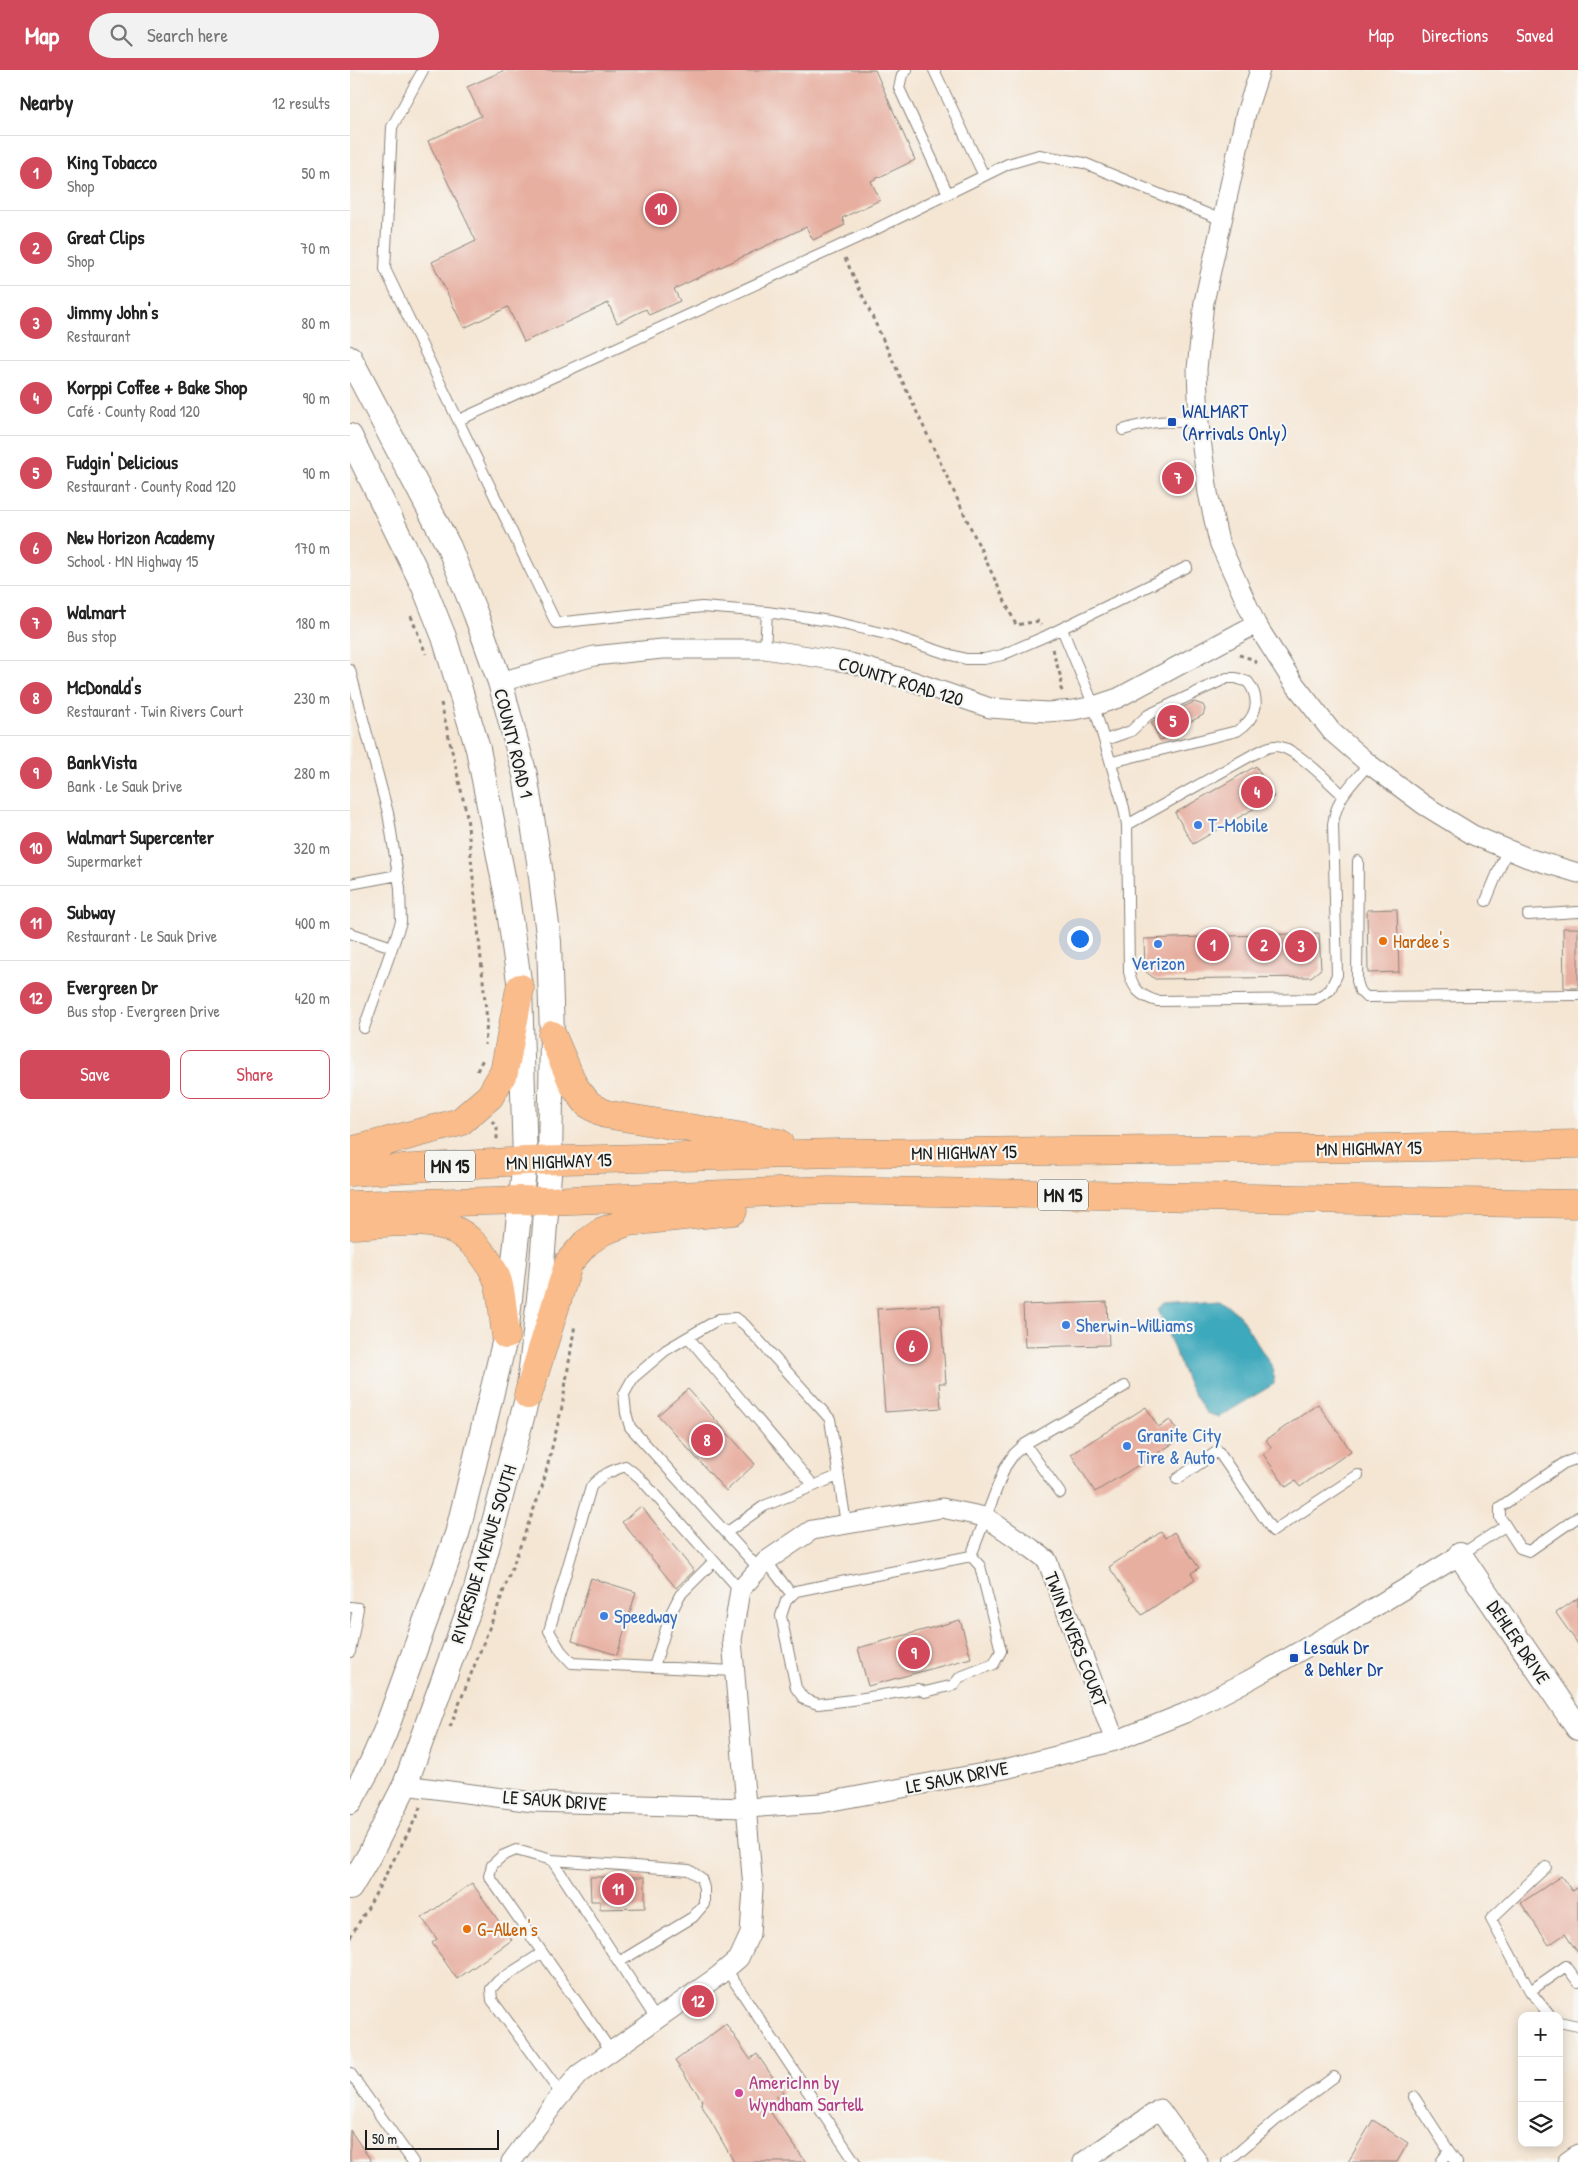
<!DOCTYPE html>
<meta charset="utf-8">
<style>
:root{--surface:#fff;--page:#f2f2f2;--text:#222;--muted:#767676;--line:#e0e0e0;--accent:#d1495b}
body{margin:0;font-family:"Patrick Hand",sans-serif;background:var(--page);color:var(--text)}
.controls{position:absolute;right:15px;bottom:15px;display:grid;overflow:hidden;border-radius:10px;box-shadow:0 2px 12px #0003}
.controls button{width:45px;height:45px;display:grid;place-items:center;padding:0;border:0;border-bottom:1px solid var(--line);background:var(--surface);color:var(--text);font:25px sans-serif}
.scale{position:absolute;left:15px;bottom:12px;width:134px;box-sizing:border-box;padding-left:5px;border:2px solid #1c1c1c;border-top:0;font-size:14px;line-height:18px;white-space:nowrap;color:#1c1c1c;-webkit-text-stroke:4px #f6f6f2;paint-order:stroke}
.you{position:absolute;left:729px;top:868px;width:18px;height:18px;margin:-12px;border:4px solid #fff;border-radius:50%;background:#1a73e8;box-shadow:0 0 0 8px #1a73e833}
.badge{display:grid;place-items:center;width:32px;height:32px;border-radius:50%;background:var(--accent);color:#fff;font-size:16px;font-weight:700}
.pin{position:absolute;translate:-50% -50%;border:2px solid #fff;box-shadow:0 1px 5px #0006}
.list{margin:0;padding:0;list-style:none}
h2{display:flex;justify-content:space-between;align-items:center;height:65px;margin:0;padding:0 20px;font-size:21px}
h2 small{font-size:16px;font-weight:400;color:var(--muted)}
.list li{display:grid;grid-template-columns:32px 1fr auto;gap:15px;align-items:center;box-sizing:border-box;height:75px;padding:0 20px;border-top:1px solid var(--line)}
.list b{display:block;font-size:19px;white-space:nowrap}
.list p{margin:0;font-size:16px;white-space:nowrap;color:var(--muted)}
.list em{font-size:16px;font-style:normal;color:var(--muted)}
.actions{display:flex;gap:10px;padding:15px 20px}
.actions a{flex:1;padding:11px 0;border:1px solid var(--accent);border-radius:10px;text-align:center;font-size:18px;color:var(--accent)}
.actions .main{background:var(--accent);color:#fff}
.icon{flex:none;width:28px;height:28px;fill:none;stroke:currentColor;stroke-width:2;stroke-linecap:round;stroke-linejoin:round}
.map{position:relative;flex:none;width:1228px;height:2092px;overflow:hidden}
header{display:flex;align-items:center;gap:30px;box-sizing:border-box;height:70px;padding:0 25px;background:var(--accent);color:#fff}
header strong{font-size:24px}
nav{display:flex;gap:28px;margin-inline-start:auto;font-size:18px}
.search{width:350px;height:45px;background:var(--page);display:flex;align-items:center;gap:12px;box-sizing:border-box;padding:0 18px;border-radius:28px;color:var(--muted);font-size:19px}
main{display:flex}
aside{flex:1;background:var(--surface)}
.map>svg:first-child{display:block}
.water{fill:#3da9bc;stroke:#2c626c}
.building{fill:#e7afa0}
.lines{fill:none;stroke-linecap:round;stroke-linejoin:round}
.service-casing{stroke:#888178;stroke-width:12}
.minor-casing{stroke:#888178;stroke-width:21}
.tertiary-casing{stroke:#888178;stroke-width:26}
.trunk-casing{stroke:#888178;stroke-width:29}
.path{stroke:#888178;stroke-width:3;stroke-dasharray:4 4;stroke-linecap:butt}
.service{stroke:#fff;stroke-width:10}
.minor{stroke:#fff;stroke-width:19}
.tertiary{stroke:#fff;stroke-width:24}
.trunk{stroke:#f9bc8a;stroke-width:28}
.transit-dot{fill:#1a4fb4;stroke:#f6f6f2;stroke-width:2}
.shop-dot{fill:#3f7fe0;stroke:#f6f6f2;stroke-width:2}
.food-dot{fill:#e8710a;stroke:#f6f6f2;stroke-width:2}
.hotel-dot{fill:#d1479c;stroke:#f6f6f2;stroke-width:2}
.labels{text-anchor:middle;dominant-baseline:central;stroke-width:4.5;stroke-linejoin:round;paint-order:stroke}
.shield{fill:#f6f6f2;stroke:#5d5d5c;stroke-width:1}
.shield-label{font-size:18px;font-weight:bold;fill:#1c1c1c}
.transit-label{font-size:19px;fill:#164399;stroke:#f6f6f2;text-anchor:start}
.street-label{font-size:19px;fill:#1c1c1c;stroke:#f6f6f2}
.shop-label{font-size:19px;fill:#366cbe;stroke:#f6f6f2;text-anchor:start}
.food-label{font-size:19px;fill:#c56008;stroke:#f6f6f2;text-anchor:start}
.hotel-label{font-size:19px;fill:#b23c85;stroke:#f6f6f2;text-anchor:start}
</style>
<header>
<strong>Map</strong>
<div class="search"><svg class="icon" aria-label="search" viewBox="0 0 24 24"><circle cx="10" cy="10" r="6"/><path d="M15 15l6 6"/></svg>Search here</div>
<nav><a>Map</a><a>Directions</a><a>Saved</a></nav>
</header>
<main>
<aside>
<h2>Nearby<small>12 results</small></h2>
<ul class="list">
<li><span class="badge">1</span><div><b>King Tobacco</b><p>Shop</p></div><em>50 m</em></li>
<li><span class="badge">2</span><div><b>Great Clips</b><p>Shop</p></div><em>70 m</em></li>
<li><span class="badge">3</span><div><b>Jimmy John's</b><p>Restaurant</p></div><em>80 m</em></li>
<li><span class="badge">4</span><div><b>Korppi Coffee + Bake Shop</b><p>Café · County Road 120</p></div><em>90 m</em></li>
<li><span class="badge">5</span><div><b>Fudgin' Delicious</b><p>Restaurant · County Road 120</p></div><em>90 m</em></li>
<li><span class="badge">6</span><div><b>New Horizon Academy</b><p>School · MN Highway 15</p></div><em>170 m</em></li>
<li><span class="badge">7</span><div><b>Walmart</b><p>Bus stop</p></div><em>180 m</em></li>
<li><span class="badge">8</span><div><b>McDonald's</b><p>Restaurant · Twin Rivers Court</p></div><em>230 m</em></li>
<li><span class="badge">9</span><div><b>BankVista</b><p>Bank · Le Sauk Drive</p></div><em>280 m</em></li>
<li><span class="badge">10</span><div><b>Walmart Supercenter</b><p>Supermarket</p></div><em>320 m</em></li>
<li><span class="badge">11</span><div><b>Subway</b><p>Restaurant · Le Sauk Drive</p></div><em>400 m</em></li>
<li><span class="badge">12</span><div><b>Evergreen Dr</b><p>Bus stop · Evergreen Drive</p></div><em>420 m</em></li>
</ul>
<div class="actions"><a class="main">Save</a><a>Share</a></div>
</aside>
<div class="map">
<svg width="1228" height="2092" viewBox="0 0 1228 2092">
<rect width="100%" height="100%" fill="#f6f6f2"/>
<filter id="ink" filterUnits="userSpaceOnUse"><feTurbulence type="fractalNoise" baseFrequency=".02" numOctaves="2"/><feDisplacementMap in="SourceGraphic" scale="10" xChannelSelector="R" yChannelSelector="G"/><feConvolveMatrix kernelMatrix="1 2 1 2 8 2 1 2 1" color-interpolation-filters="sRGB"/></filter>
<filter id="wash" filterUnits="userSpaceOnUse"><feTurbulence type="fractalNoise" baseFrequency=".0096" numOctaves="4" result="noise"/><feDisplacementMap in="SourceGraphic" scale="20" xChannelSelector="R" yChannelSelector="G"/><feGaussianBlur stdDeviation="1.12" result="paint"/><feColorMatrix in="noise" values="0 0 0 0 0 0 0 0 0 0 0 0 0 0 0 0 0 1.4 0 .05"/><feComposite in="paint" operator="in"/></filter>
<g filter="url(#wash)">
<rect width="100%" height="100%" fill="#f5e6d4"/>
<path class="water" d="M870,1229l19,16 34,53 1,16 -55,33 -13,-4 -18,-29 -30,-75 7,-6z"/>
<g id="blocks">
<path class="building" d="M155,0h370l40,90 -44,21 9,19 -38,18 3,7 -32,15 -7,-13 -132,62 6,12 -31,14 -3,-6 -29,14 -9,-20 -84,39 -16,-35 -44,21 -32,-66 44,-21 -48,-100 53,-25 -14,-29z
M844,632l9,3 2,4 -2,6 -28,15 -2,5 -13,5 -9,-18z
M906,696l18,31 -81,47 -18,-31z
M1047,839l2,63 -31,1 -1,-63z
M1213,858h15v60h-14z
M969,863l2,36 -10,8 -156,2 -10,-8 -1,-32z
M757,1232l2,43 -84,2 -2,-42z
M590,1235l6,78h-7l2,25 -56,4 -8,-103z
M338,1319l67,75 -29,27 -68,-76z
M968,1334l33,47 -51,36 -5,-6 -9,6 -23,-33 9,-6 -6,-8z
M796,1337l12,20 12,-7 12,18 -87,54 -24,-38z
M291,1436l53,65 -18,17 -54,-66z
M811,1462l4,6 9,-6 25,36 -8,5 4,6 -53,36 -33,-48z
M241,1508l45,14 -19,63 -45,-14z
M1228,1528v46l-22,-31z
M610,1550l11,38 -103,28 -10,-38z
M1211,1806l11,15 6,-5v67l-13,-19 -16,11 -28,-42z
M240,1807h55v31l-45,1v-8h-9z
M122,1813l40,57 -55,39 -25,-36 5,-4 -15,-21z
M376,1954l24,35 7,-5 26,38 -7,5 6,8 -11,8 35,49h-72l-33,-58 1,-4 -27,-39z
M1023,2050l35,23 -11,19h-49z
M0,2060l22,32h-22z"/>
</g>
</g>
<g filter="url(#ink)">
<use href="#blocks" fill-opacity="0" stroke="#888178" stroke-width="1"/>
<g class="lines">
<g class="service-casing">
<path id="service" d="M73,0l-31,57 -7,142 171,354 146,-16 65,5 63,9 60,14 61,20 15,4h18l18,-4 44,-19 141,-69
M557,0l-5,5 -3,13 49,106
M584,0l50,106
M109,350l413,-189 136,-67 31,-9 45,8 138,57
M773,360c32,-10 43,-10 76,-6
M712,559l32,77 30,102 3,17 2,147c4,17 11,24 28,29l158,-2 15,-9 7,-15 -4,-151c4,-28 18,-39 36,-60
M415,579l2,-37
M0,600l38,143 12,75 1,34 -37,106
M755,670l26,-9 17,-16 79,-37h9l12,4c14,19 8,37 -11,49l-125,31
M777,755l125,-70c7,-3 14,-8 22,-9 20,-1 54,36 69,49
M1008,791l-1,120 3,10 6,6 212,-2
M0,814l48,-9
M1136,831l21,-51
M1178,845l50,-3
M0,863l42,14
M338,1267l126,149
M675,1374l35,49
M1228,1390l-3,-1 -11,4 -64,44v10l20,31 9,3 49,-34
M827,1409l41,-28 55,80 85,-56
M376,1463l38,-27 74,-30
M1110,1485l45,-29
M621,1486l-175,35 -10,10 -5,15 15,72 8,11 14,5 34,-4 66,-11 7,3 29,-7 6,-8 34,-13 7,-13 -21,-85 -9,-10 34,-89 9,-13 11,-10 100,-58
M416,1491l26,34
M409,1499l-129,-142 -4,-14 -2,-19 9,-16 33,-28 22,-13 31,-18 17,-1 9,7 85,94 16,105
M0,1537l8,1 -8,44
M304,1597l17,-54 9,-18 34,-34
M384,1601l-162,-8 -11,-12 -12,-20 42,-144c9,-12 20,-16 34,-21l14,11 101,113
M202,1790l137,10 12,8 3,10v16l-11,13 -74,45
M192,1883l-44,28 -7,8 1,11 69,94
M376,1899l129,193
M1180,1921l-39,-72 55,-52
M1200,1946l-20,-25 36,-25 12,16
M1209,1952l19,4
M261,1981l-122,-175 3,-11 10,-9 14,-6 36,10 104,159
M0,2003l63,89
M1064,2027l35,54 -8,11
M1099,2081l8,11
M877,2092l49,-42 58,-43"/>
</g>
<g class="minor-casing">
<path id="minor" d="M910,0l-14,43 -42,189 -7,67 2,55 9,69 11,49 37,82 37,58 39,50 37,32 55,41 49,30 55,23 50,15
M150,612l94,-26 68,-7h103l86,14 58,17 81,28 57,4 27,-2 20,-4 24,-8 138,-74
M55,1715l128,17 213,6 75,-5 184,-34 110,-28 70,-28 66,-34 91,-52 118,-72
M161,2092l46,-62 22,-26 139,-98 21,-18 11,-24 3,-46 -21,-248 8,-50 26,-29 46,-31 130,-22 43,9 46,31 16,12 68,181
M733,2092l77,-53 38,53
M1217,2092l11,-8"/>
</g>
<g class="tertiary-casing">
<path id="tertiary" d="M0,288l99,189 27,68 24,67 25,93 14,86 10,81 3,93 -2,126 -10,128 -12,106 -53,198 -70,192 -35,69 -20,34
M0,366l74,151 20,50 34,112 29,148 13,91 5,173 -19,174 -49,199 -72,198 -14,32 -21,38
M1110,1485l118,173"/>
</g>
<g class="trunk-casing">
<path id="trunk" d="M202,965l22,51 14,18 17,10 174,29
M0,1081l110,-29 30,-26 14,-24 16,-84
M0,1102l175,-11 312,-8 544,-5 197,-4
M0,1135l171,-5 26,1 282,-11 749,14
M0,1155c28,-1 68,-7 95,1 24,7 46,34 53,56 5,17 5,36 8,53
M178,1325l41,-133 17,-19 17,-12 25,-9 105,-11"/>
</g>
<path class="path" d="M495,188l171,367 23,-4 2,4
M61,546l15,38
M702,579l9,29 -1,9 4,7
M889,585l13,4 7,6
M91,633l26,113 20,205 -2,24
M127,1001l6,-12
M142,1051l5,6v13
M100,1657l48,-121 45,-122 19,-77 13,-83
M0,1867l19,-31 48,-90 4,-12"/>
<use href="#service" class="service"/>
<use href="#minor" class="minor"/>
<use href="#tertiary" class="tertiary"/>
<use href="#trunk" class="trunk"/>
</g>
</g>
<g class="transit-dot">
<rect x="817" y="347" width="10" height="10" rx="2.5"/>
<rect x="939" y="1583" width="10" height="10" rx="2.5"/>
</g>
<g class="shop-dot">
<circle cx="848" cy="755" r="5"/>
<circle cx="808" cy="874" r="5"/>
<circle cx="716" cy="1255" r="5"/>
<circle cx="777" cy="1376" r="5"/>
<circle cx="254" cy="1546" r="5"/>
</g>
<g class="food-dot">
<circle cx="1033" cy="871" r="5"/>
<circle cx="117" cy="1859" r="5"/>
</g>
<circle class="hotel-dot" cx="389" cy="2023" r="5"/>
<g class="labels">
<g class="shield">
<rect x="75" y="1080.5" width="50" height="31" rx="4"/>
<rect x="688" y="1109.5" width="50" height="31" rx="4"/>
</g>
<g class="shield-label">
<text x="100" y="1096">MN 15</text>
<text x="713" y="1125">MN 15</text>
</g>
<g class="transit-label">
<text x="832" y="341">WALMART<tspan x="832" dy="22">(Arrivals Only)</tspan></text>
<text x="954" y="1577">Lesauk Dr<tspan x="954" dy="22">&amp; Dehler Dr</tspan></text>
</g>
<g class="street-label">
<text transform="translate(551 611) rotate(17)">COUNTY ROAD 120</text>
<text transform="translate(164 673) rotate(76)">COUNTY ROAD 1</text>
<text transform="translate(1019 1078) rotate(-1)">MN HIGHWAY 15</text>
<text transform="translate(614 1082) rotate(-1)">MN HIGHWAY 15</text>
<text transform="translate(209 1091) rotate(-2)">MN HIGHWAY 15</text>
<text transform="translate(133 1484) rotate(-73)">RIVERSIDE AVENUE SOUTH</text>
<text transform="translate(726 1569) rotate(69)">TWIN RIVERS COURT</text>
<text transform="translate(1169 1572) rotate(56)">DEHLER DRIVE</text>
<text transform="translate(607 1707) rotate(-11)">LE SAUK DRIVE</text>
<text transform="translate(205 1730) rotate(4)">LE SAUK DRIVE</text>
</g>
<g class="shop-label">
<text x="858" y="755">T-Mobile</text>
<text x="808" y="893" text-anchor="middle">Verizon</text>
<text x="726" y="1255">Sherwin-Williams</text>
<text x="787" y="1365">Granite City<tspan x="787" dy="22">Tire &amp; Auto</tspan></text>
<text x="264" y="1546">Speedway</text>
</g>
<g class="food-label">
<text x="1043" y="871">Hardee's</text>
<text x="127" y="1859">G-Allen's</text>
</g>
<g class="hotel-label">
<text x="399" y="2012">AmericInn by<tspan x="399" dy="22">Wyndham Sartell</tspan></text>
</g>
</g>
</svg>
<div class="controls">
<button>+</button>
<button>−</button>
<button><svg class="icon" aria-label="layers" viewBox="0 0 24 24"><path d="M12 4l9 5-9 5-9-5zM3 14l9 5 9-5"/></svg></button>
</div>
<div class="scale">50 m</div>
<div class="you"></div>
<div class="pin badge" style="left:863px;top:875px">1</div>
<div class="pin badge" style="left:914px;top:875px">2</div>
<div class="pin badge" style="left:951px;top:876px">3</div>
<div class="pin badge" style="left:907px;top:722px">4</div>
<div class="pin badge" style="left:823px;top:651px">5</div>
<div class="pin badge" style="left:562px;top:1276px">6</div>
<div class="pin badge" style="left:828px;top:408px">7</div>
<div class="pin badge" style="left:357px;top:1370px">8</div>
<div class="pin badge" style="left:564px;top:1583px">9</div>
<div class="pin badge" style="left:311px;top:139px">10</div>
<div class="pin badge" style="left:268px;top:1819px">11</div>
<div class="pin badge" style="left:348px;top:1931px">12</div>
</div>
</main>
